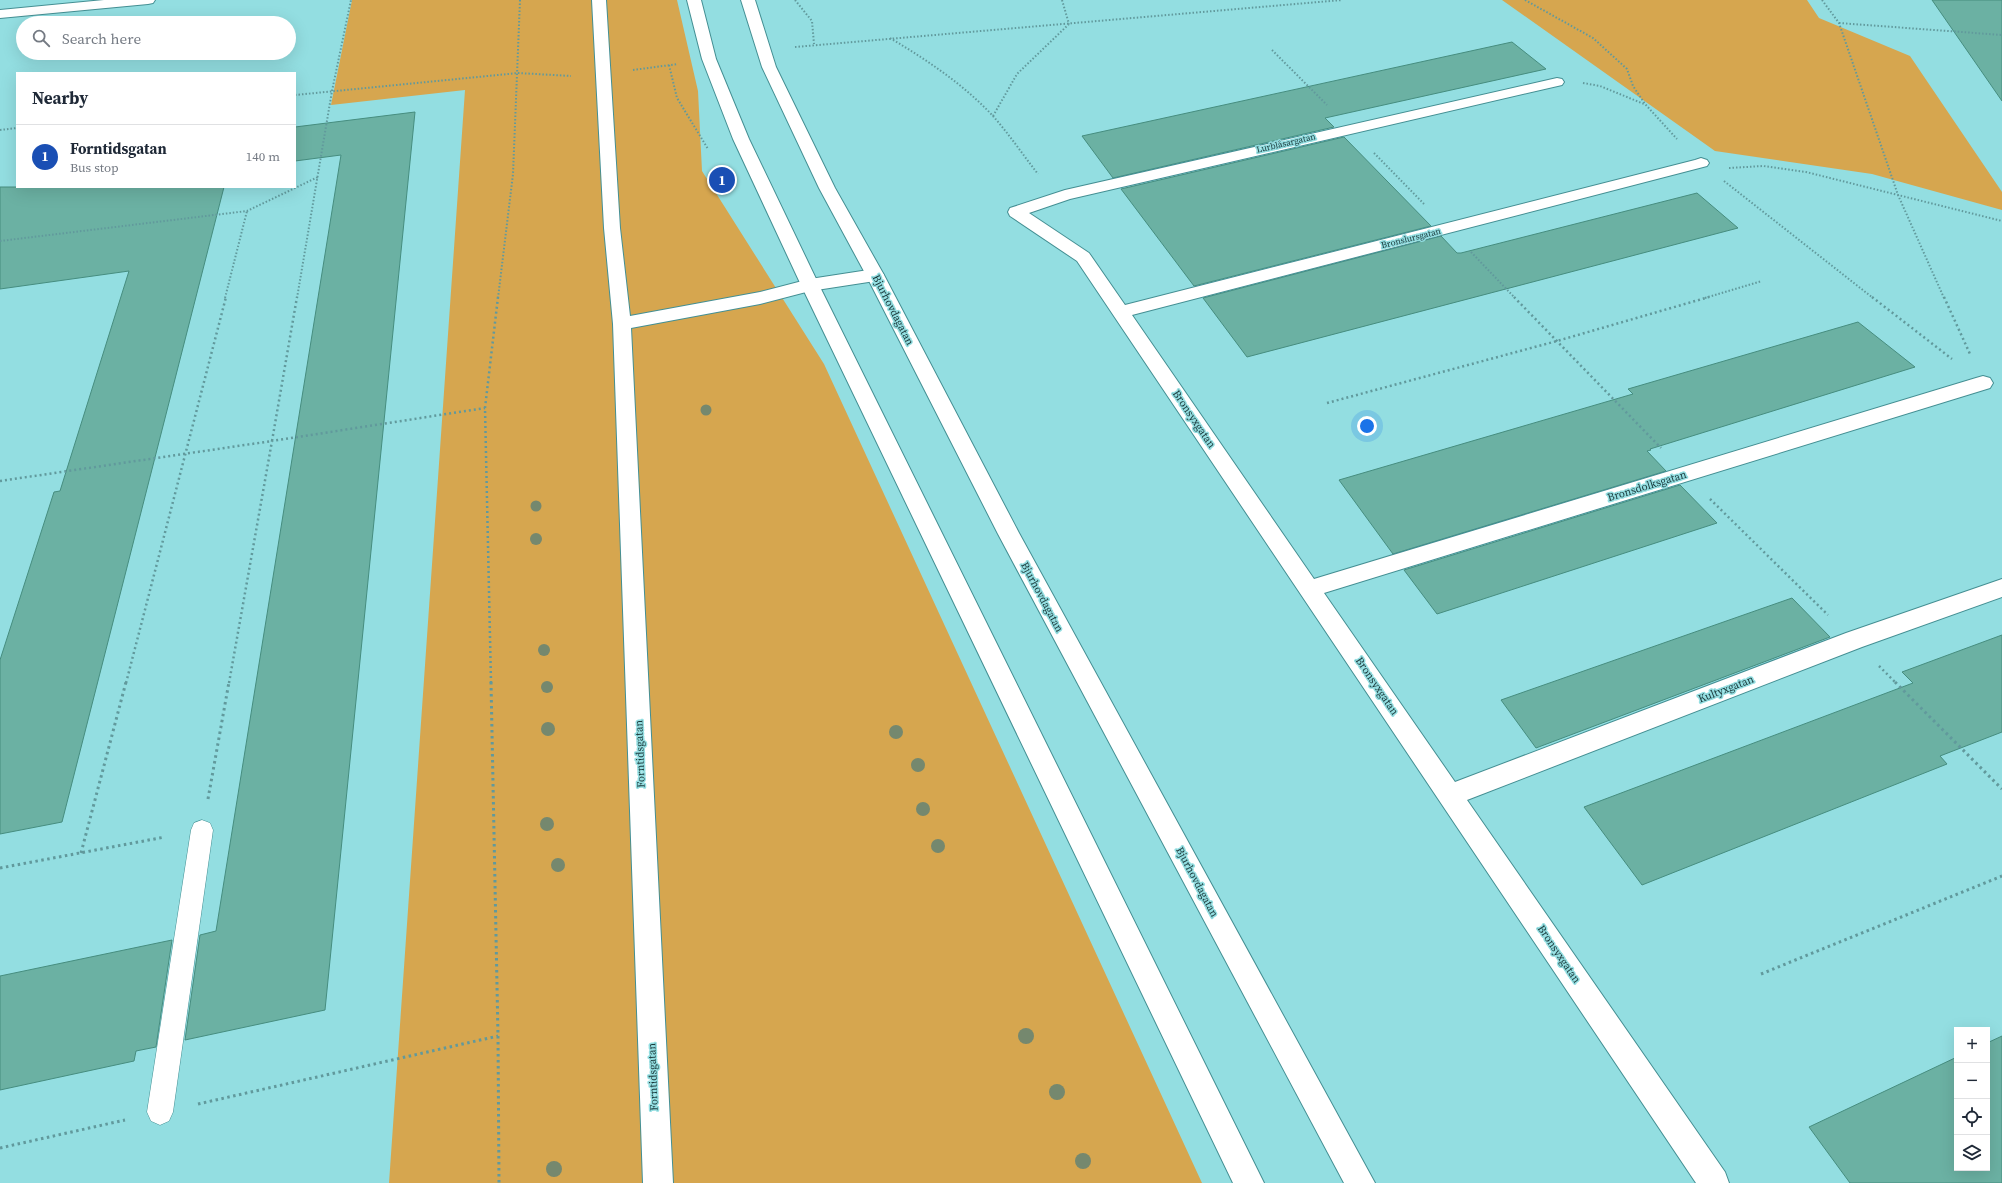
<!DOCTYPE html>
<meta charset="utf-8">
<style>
:root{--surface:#fff;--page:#f2f2f3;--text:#1f2937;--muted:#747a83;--line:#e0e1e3;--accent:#cc3c4a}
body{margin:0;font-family:"Source Serif 4",serif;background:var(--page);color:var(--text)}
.controls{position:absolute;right:12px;bottom:12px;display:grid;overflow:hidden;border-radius:0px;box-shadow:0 4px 16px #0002}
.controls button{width:36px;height:36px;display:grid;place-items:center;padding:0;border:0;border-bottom:1px solid var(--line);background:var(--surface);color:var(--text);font:20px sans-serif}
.you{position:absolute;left:1367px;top:426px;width:14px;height:14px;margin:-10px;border:3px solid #fff;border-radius:50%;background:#1a73e8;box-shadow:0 0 0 6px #1a73e833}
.badge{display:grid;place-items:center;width:26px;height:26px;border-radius:50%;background:var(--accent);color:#fff;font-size:13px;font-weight:700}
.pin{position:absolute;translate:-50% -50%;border:2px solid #fff;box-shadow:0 1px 4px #0006}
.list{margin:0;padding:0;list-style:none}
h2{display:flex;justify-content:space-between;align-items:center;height:52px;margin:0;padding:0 16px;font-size:17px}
h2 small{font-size:13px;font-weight:400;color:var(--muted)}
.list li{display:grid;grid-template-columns:26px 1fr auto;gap:12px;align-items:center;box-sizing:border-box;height:64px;padding:0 16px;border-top:1px solid var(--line)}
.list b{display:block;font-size:15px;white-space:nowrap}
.list p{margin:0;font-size:13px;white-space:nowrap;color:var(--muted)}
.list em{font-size:13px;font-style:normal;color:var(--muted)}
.icon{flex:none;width:22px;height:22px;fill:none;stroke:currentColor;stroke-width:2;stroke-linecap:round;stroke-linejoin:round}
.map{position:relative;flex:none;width:2002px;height:1183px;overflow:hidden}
.search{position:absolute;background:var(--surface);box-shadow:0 4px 16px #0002;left:16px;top:16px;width:280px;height:44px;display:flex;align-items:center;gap:10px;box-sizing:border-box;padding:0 14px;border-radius:22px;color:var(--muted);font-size:15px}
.panel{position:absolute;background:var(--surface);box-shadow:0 4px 16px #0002;left:16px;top:72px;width:280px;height:116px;border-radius:0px}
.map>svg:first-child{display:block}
.green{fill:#d6a64f}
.building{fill:#6bb1a3;stroke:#468d7f}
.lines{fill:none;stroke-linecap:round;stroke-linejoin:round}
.lane-casing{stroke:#448f93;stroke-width:1}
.street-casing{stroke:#448f93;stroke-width:2}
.secondary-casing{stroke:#448f93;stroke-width:2}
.path-far2{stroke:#61999c;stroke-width:2;stroke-dasharray:1.5 2;stroke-linecap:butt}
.path-far1{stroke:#61999c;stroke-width:2.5;stroke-dasharray:2 3;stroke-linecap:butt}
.path{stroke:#61999c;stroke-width:3;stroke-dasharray:2.5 3.5;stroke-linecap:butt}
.lane{fill:#fff;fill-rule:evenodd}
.street{fill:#fff;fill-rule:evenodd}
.secondary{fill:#fff;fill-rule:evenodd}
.tree{fill:#75886e}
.labels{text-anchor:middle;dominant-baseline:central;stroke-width:3;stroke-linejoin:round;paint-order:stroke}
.far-street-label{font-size:9px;fill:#1b3a3c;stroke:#93dee1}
.street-label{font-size:11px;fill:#1b3a3c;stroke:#93dee1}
</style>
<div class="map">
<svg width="2002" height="1183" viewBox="0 0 2002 1183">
<rect width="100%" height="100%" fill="#93dee1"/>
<path class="green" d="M352,0h325l21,91 4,80 122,193 378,819h-813l76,-1093 -134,15z
M1502,0h305l12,18 91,38 92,136v18l-130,-36 -157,-23z"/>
<path class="building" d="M1932,0h70v101z
M1512,42l34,27 -221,49 9,9 -221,51 -31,-42z
M415,112l-90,898 -140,30 15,-105 16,-4 125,-776 -46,6v-34z
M1344,137l87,89 -237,60 -73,-97z
M0,187h224l-162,635 -62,12v-174l54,-168 6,-1 69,-220 -129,18z
M1697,193l41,35 -491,129 -44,-59 238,-62 16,17h4z
M1858,322l57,45 -265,82 1,1 -4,1 19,20 -273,83 -54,-74 294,-86 -5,-5z
M1680,485l37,38 -280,91 -33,-44z
M1792,598l38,39 -294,111 -35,-48z
M2002,635v97l-62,24 7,8 -305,121 -58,-78 329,-124 -11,-11z
M172,940l-16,107 -20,4 -2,10 -134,29v-114z
M2002,1036v147h-152l-41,-56 148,-70v111h30v-125z"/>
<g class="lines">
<g class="lane-casing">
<path id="lane" d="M202,820l8,3 3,7 -40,282 -4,9 -9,4 -9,-4 -4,-9 44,-282 3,-7z"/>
</g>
<g class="street-casing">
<path id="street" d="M104,0h51l-2,3 -5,1 -148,14v-8z
M592,0h14l14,228 10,88 130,-24 50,-13 65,-10 6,2 3,4 -3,4 -6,2 -65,10 -50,13 -129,24 42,855h-30l-30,-859 -9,-96z
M1557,78l5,1 2,3 -2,3 -492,114 -41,14 60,40 36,52 570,-145 6,-2 6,2 2,3 -2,3 -575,149 182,264 662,-201 7,-2 7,2 3,5 -3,5 -666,205 131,189 391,-149 156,-54v18l-140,50 -395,153 258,372 4,11h-33l-619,-922 -67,-45 -2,-4 2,-4 55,-18z"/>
</g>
<g class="secondary-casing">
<path id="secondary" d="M687,0h14l15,59 33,80 70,146 445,898h-31l-432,-898 -68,-146 -31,-80z
M741,0h14l21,67 59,121 49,87 135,258 356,650h-31l-346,-649 -132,-259 -47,-87 -57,-121z"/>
</g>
<path class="path-far2" d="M795,0l17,21 2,23
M1062,0l7,24
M1525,0l68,38 34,31 6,17 12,18 32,35
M1822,0l17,23 59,172 46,103
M1839,23l163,12
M890,38c37,22 73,46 103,78 16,18 30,39 45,58
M795,47l547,-47
M1272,50l55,55
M669,65l8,33 31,51
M633,70l45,-6
M1583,83l17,3 44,18
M295,95l223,-22 53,3
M993,116l24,-42 52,-50
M0,130l17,-2
M1374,153l50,51
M1729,168l34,-2 43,6 196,49
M1724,181l149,117
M0,241l247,-30 71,-34
M1471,252l44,46
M225,298l22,-87
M297,298l35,-207 19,-91
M498,298l15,-124 7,-174
M1705,298l57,-17"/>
<path class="path-far1" d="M1514,297l147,151
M1872,297l80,62
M1944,297l26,57
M1327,403l230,-62 152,-44
M0,481l272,-40 25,-144
M1710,499l118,116
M1879,666l17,17
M126,683l100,-386
M229,683l43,-242 213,-33
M491,683l-6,-275 13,-111"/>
<path class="path" d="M491,682l7,354 1,147
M1895,682l107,107
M208,799l21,-117
M81,853l45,-171
M0,868l165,-31
M1761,974l241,-98
M198,1104l300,-68
M0,1148l125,-28"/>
<use href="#lane" class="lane"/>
<use href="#street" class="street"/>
<use href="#secondary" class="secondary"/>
</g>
<g class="tree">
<circle cx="706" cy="410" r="5.5"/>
<circle cx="536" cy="506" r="5.5"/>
<circle cx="536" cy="539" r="6"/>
<circle cx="544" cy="650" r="6"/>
<circle cx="547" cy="687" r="6"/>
<circle cx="548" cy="729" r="7"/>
<circle cx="896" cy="732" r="7"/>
<circle cx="918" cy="765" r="7"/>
<circle cx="923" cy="809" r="7"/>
<circle cx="547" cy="824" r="7"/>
<circle cx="938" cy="846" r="7"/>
<circle cx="558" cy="865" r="7"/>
<circle cx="1026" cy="1036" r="8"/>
<circle cx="1057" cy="1092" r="8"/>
<circle cx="1083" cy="1161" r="8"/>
<circle cx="554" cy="1169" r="8"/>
</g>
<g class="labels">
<g class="far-street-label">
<text transform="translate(1286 143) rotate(-13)">Lurblåsargatan</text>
<text transform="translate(1411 238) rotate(-14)">Bronslursgatan</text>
</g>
<g class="street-label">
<text transform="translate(893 310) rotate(63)">Bjurhovdagatan</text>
<text transform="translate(1194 419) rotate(56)">Bronsyxgatan</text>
<text transform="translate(1647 486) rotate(-17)">Bronsdolksgatan</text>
<text transform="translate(1042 597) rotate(62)">Bjurhovdagatan</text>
<text transform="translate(1377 686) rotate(56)">Bronsyxgatan</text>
<text transform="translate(1726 689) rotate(-21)">Kultyxgatan</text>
<text transform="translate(640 754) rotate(-92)">Forntidsgatan</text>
<text transform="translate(1197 882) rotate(62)">Bjurhovdagatan</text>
<text transform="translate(1559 954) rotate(56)">Bronsyxgatan</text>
<text transform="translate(653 1077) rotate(-92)">Forntidsgatan</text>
</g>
</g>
</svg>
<div class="controls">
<button>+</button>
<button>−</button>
<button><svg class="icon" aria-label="locate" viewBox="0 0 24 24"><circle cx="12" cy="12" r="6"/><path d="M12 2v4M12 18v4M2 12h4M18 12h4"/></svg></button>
<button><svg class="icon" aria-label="layers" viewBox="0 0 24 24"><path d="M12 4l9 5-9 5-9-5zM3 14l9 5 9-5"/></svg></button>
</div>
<div class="you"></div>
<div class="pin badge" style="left:722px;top:180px;background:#1a4fb4">1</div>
<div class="search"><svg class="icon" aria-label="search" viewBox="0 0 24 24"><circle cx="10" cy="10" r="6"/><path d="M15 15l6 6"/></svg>Search here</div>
<section class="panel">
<h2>Nearby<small></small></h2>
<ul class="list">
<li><span class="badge" style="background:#1a4fb4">1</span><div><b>Forntidsgatan</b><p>Bus stop</p></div><em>140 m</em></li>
</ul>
</section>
</div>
